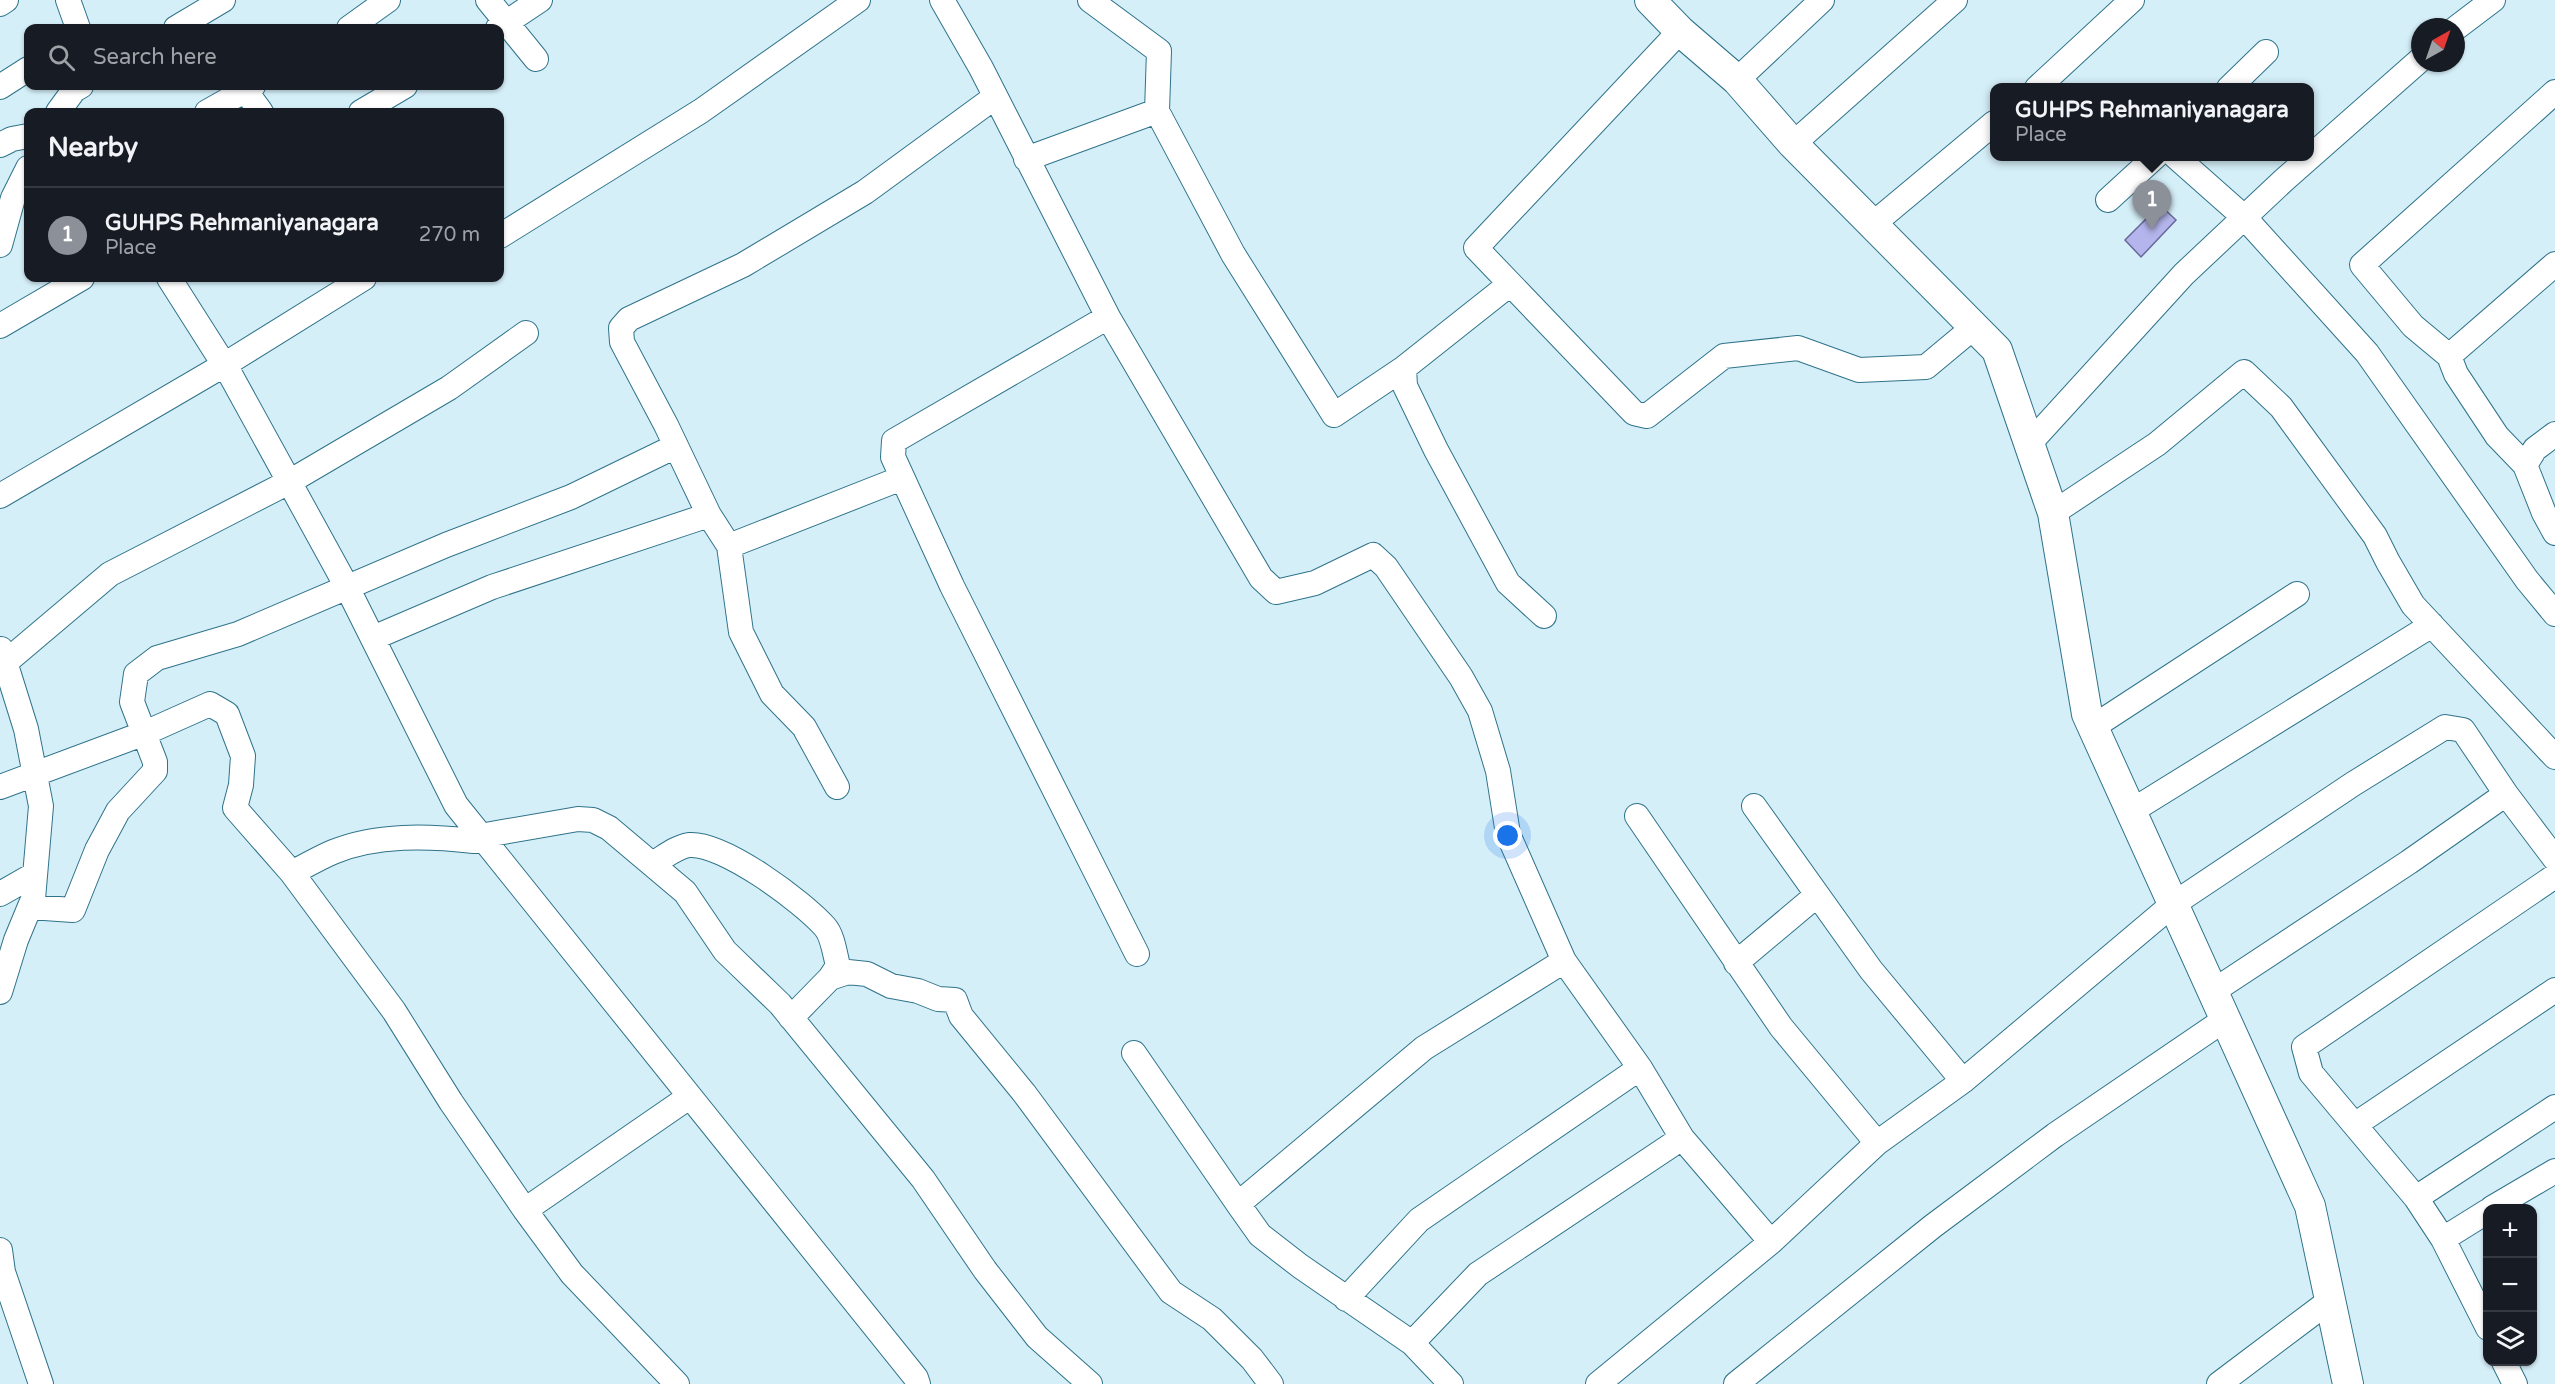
<!DOCTYPE html>
<meta charset="utf-8">
<style>
:root{--surface:#171b24;--page:#242831;--text:#f1f3f6;--muted:#9ea1a6;--line:#363941;--accent:#8c9099}
body{margin:0;font-family:"Varela Round",sans-serif;background:var(--page);color:var(--text)}
.controls{position:absolute;right:18px;bottom:18px;display:grid;overflow:hidden;border-radius:12px;box-shadow:0 2px 4px #0004}
.controls button{width:54px;height:54px;display:grid;place-items:center;padding:0;border:0;border-bottom:2px solid var(--line);background:var(--surface);color:var(--text);font:30px sans-serif}
.compass{position:absolute;left:2411px;top:18px;width:54px;height:54px;border-radius:50%;background:var(--surface);box-shadow:0 2px 4px #0004;rotate:40deg}
.you{position:absolute;left:1508px;top:836px;width:21px;height:21px;margin:-15px;border:4px solid #fff;border-radius:50%;background:#1a73e8;box-shadow:0 0 0 9px #1a73e833}
.badge{display:grid;place-items:center;width:39px;height:39px;border-radius:50%;background:var(--accent);color:#fff;font-size:20px;font-weight:700}
.pin{position:absolute;translate:-50% -50px;filter:drop-shadow(0 2px 3px #0008)}
.pin::after{content:'';position:absolute;top:32px;width:21px;height:18px;background:inherit;clip-path:polygon(0 0,100% 0,50% 100%)}
.popup{position:absolute;left:1990px;top:83px;width:324px;height:78px;box-sizing:border-box;display:grid;place-content:center;border-radius:12px;background:var(--surface);filter:drop-shadow(0 2px 4px #0005);font-size:20px;white-space:nowrap;color:var(--muted)}
.popup b{font-size:22px;color:var(--text)}
.popup::after{content:'';position:absolute;left:50%;top:100%;margin-left:-12px;border:12px solid transparent;border-top-color:var(--surface)}
.list{margin:0;padding:0;list-style:none}
h2{display:flex;justify-content:space-between;align-items:center;height:78px;margin:0;padding:0 24px;font-size:26px}
h2 small{font-size:20px;font-weight:400;color:var(--muted)}
.list li{display:grid;grid-template-columns:39px 1fr auto;gap:18px;align-items:center;box-sizing:border-box;height:96px;padding:0 24px;border-top:2px solid var(--line)}
.list b{display:block;font-size:22px;white-space:nowrap}
.list p{margin:0;font-size:20px;white-space:nowrap;color:var(--muted)}
.list em{font-size:20px;font-style:normal;color:var(--muted)}
.icon{flex:none;width:33px;height:33px;fill:none;stroke:currentColor;stroke-width:2;stroke-linecap:round;stroke-linejoin:round}
.map{position:relative;flex:none;width:2555px;height:1384px;overflow:hidden}
.search{position:absolute;background:var(--surface);box-shadow:0 2px 4px #0004;left:24px;top:24px;width:480px;height:66px;display:flex;align-items:center;gap:15px;box-sizing:border-box;padding:0 21px;border-radius:12px;color:var(--muted);font-size:22px}
.panel{position:absolute;background:var(--surface);box-shadow:0 2px 4px #0004;left:24px;top:108px;width:480px;height:174px;border-radius:12px}
.map>svg:first-child{display:block}
.building{fill:#b4b5ec;stroke:#69699b;stroke-width:1.5}
.lines{fill:none;stroke-linecap:round;stroke-linejoin:round}
.minor-casing{stroke:#2f738a;stroke-width:26}
.tertiary-casing{stroke:#2f738a;stroke-width:32}
.minor{stroke:#fff;stroke-width:24}
.tertiary{stroke:#fff;stroke-width:30}
</style>
<div class="map">
<svg width="2555" height="1384" viewBox="0 0 2555 1384">
<rect width="100%" height="100%" fill="#d5eff9"/>
<path class="building" d="M2160,205l16,15 -35,37 -16,-17z"/>
<g class="lines">
<g class="minor-casing">
<path id="minor" d="M68,0l10,28
M488,0l48,59
M942,0l39,68 127,249 -214,124 -1,16 59,129 185,368
M1090,0l69,51 -2,60
M0,4l6,-4
M176,28l47,-28
M349,28l39,-28
M498,28l42,-28
M2456,28l37,-28
M1680,31l-204,217 158,165 13,3 77,-60 74,-8 61,22 67,-3 48,-40
M1737,80l85,-80
M242,86l19,26
M0,87l28,-18
M2037,88l95,-88
M2229,88l37,-36
M2555,92l-193,173 51,61 36,30 106,-92
M58,112l16,-22 7,-4
M207,112l46,-26
M361,112l44,-26
M1793,144l162,-144
M0,145l12,-6 16,-3
M2175,156l70,62 122,135 160,227 28,34
M1026,159l131,-48 76,143 101,161 70,-47
M2108,200l48,-44
M1873,224l121,-101
M500,236l201,-125 157,-111
M0,245l13,-47 15,-30
M169,278l61,96 117,213 109,218 460,573 2,6
M1510,284l-106,84 1,18 31,64 72,133 36,33
M1108,317l153,261 15,14 39,-9 58,-28 13,12 75,110 19,34 18,60 10,63 56,127 76,107 42,70 89,104 -173,142
M0,326l82,-48
M2449,356l7,18 41,62 28,29 19,48 11,20
M2029,444l155,-170 100,-94 136,-120
M2525,465l10,-16 20,-15
M902,478l-173,68 -20,-31 -43,-90 -44,-83 -1,-14 8,-9 114,-54 122,-73 130,-95
M0,496l224,-131 140,-87
M2053,513l104,-69 87,-72 37,35 94,129 13,26 25,43 142,152
M729,546l12,86 31,62 32,33 33,60
M373,638l119,-51 217,-72
M6,662l104,-88 179,-92 160,-94 77,-55
M2093,727l204,-133
M0,787l145,-54 65,-29 17,10 16,42 -2,29 -6,23 57,65 102,138 57,91 74,108 47,64 105,110
M1754,806l117,164 92,111
M2130,812l302,-187
M1637,816l144,211 96,116
M652,864c11,-6 24,-17 37,-19 34,-3 114,57 136,82 8,9 10,28 13,39l-8,12 -39,40
M292,873c13,-7 27,-15 41,-21 44,-18 95,-16 141,-11l6,-5 98,-17 15,1 16,8 76,64 40,59 55,53 143,175 62,91 52,67 53,47
M0,894l35,-20
M30,907l43,3 24,-60 21,-39 37,-40v-9l-23,-60 4,-28 21,-16 81,-24 208,-89 125,-48 105,-51
M1736,963l81,-68
M830,978l18,-6 19,2 24,12 27,5 20,8 17,1 6,16 63,77 147,199 41,27 40,40 19,25
M0,992l16,-52 17,-41 8,-93 -15,-77 -25,-80
M2212,992l197,-130 97,-68 49,65
M1134,1053l104,151 186,-156 140,-87
M2356,1124l199,-134
M2416,1198l139,-91
M1238,1204l22,31 40,31 112,77 39,41
M2492,1208l63,-37
M525,1210l164,-113
M2443,1239l45,-28
M1771,1242l106,-99 86,-62 209,-176 181,-121 92,-57 18,3 43,64
M0,1250l3,22 38,112
M1346,1299l73,-79 221,-152
M2488,1328l-45,-89 -27,-41 -105,-125 -7,-26 251,-171
M1412,1343l66,-69 204,-136
M2504,1362l11,22
M1736,1384l197,-158 122,-91 169,-115
M2219,1384l113,-85"/>
</g>
<g class="tertiary-casing">
<path id="tertiary" d="M1650,0l30,31 57,49 56,64 204,206 56,163 34,201 223,492 38,178"/>
</g>
<use href="#minor" class="minor"/>
<use href="#tertiary" class="tertiary"/>
</g>
</svg>
<div class="controls">
<button>+</button>
<button>−</button>
<button><svg class="icon" aria-label="layers" viewBox="0 0 24 24"><path d="M12 4l9 5-9 5-9-5zM3 14l9 5 9-5"/></svg></button>
</div>
<svg class="compass" viewBox="-18 -18 36 36"><path d="M0-13l5 13h-10z" fill="#e53935"/><path d="M0 13l5-13h-10z" fill="#9ea1a6"/></svg>
<div class="you"></div>
<div class="pin badge" style="left:2152px;top:230px">1</div>
<div class="popup"><b>GUHPS Rehmaniyanagara</b>Place</div>
<div class="search"><svg class="icon" aria-label="search" viewBox="0 0 24 24"><circle cx="10" cy="10" r="6"/><path d="M15 15l6 6"/></svg>Search here</div>
<section class="panel">
<h2>Nearby<small></small></h2>
<ul class="list">
<li><span class="badge">1</span><div><b>GUHPS Rehmaniyanagara</b><p>Place</p></div><em>270 m</em></li>
</ul>
</section>
</div>
